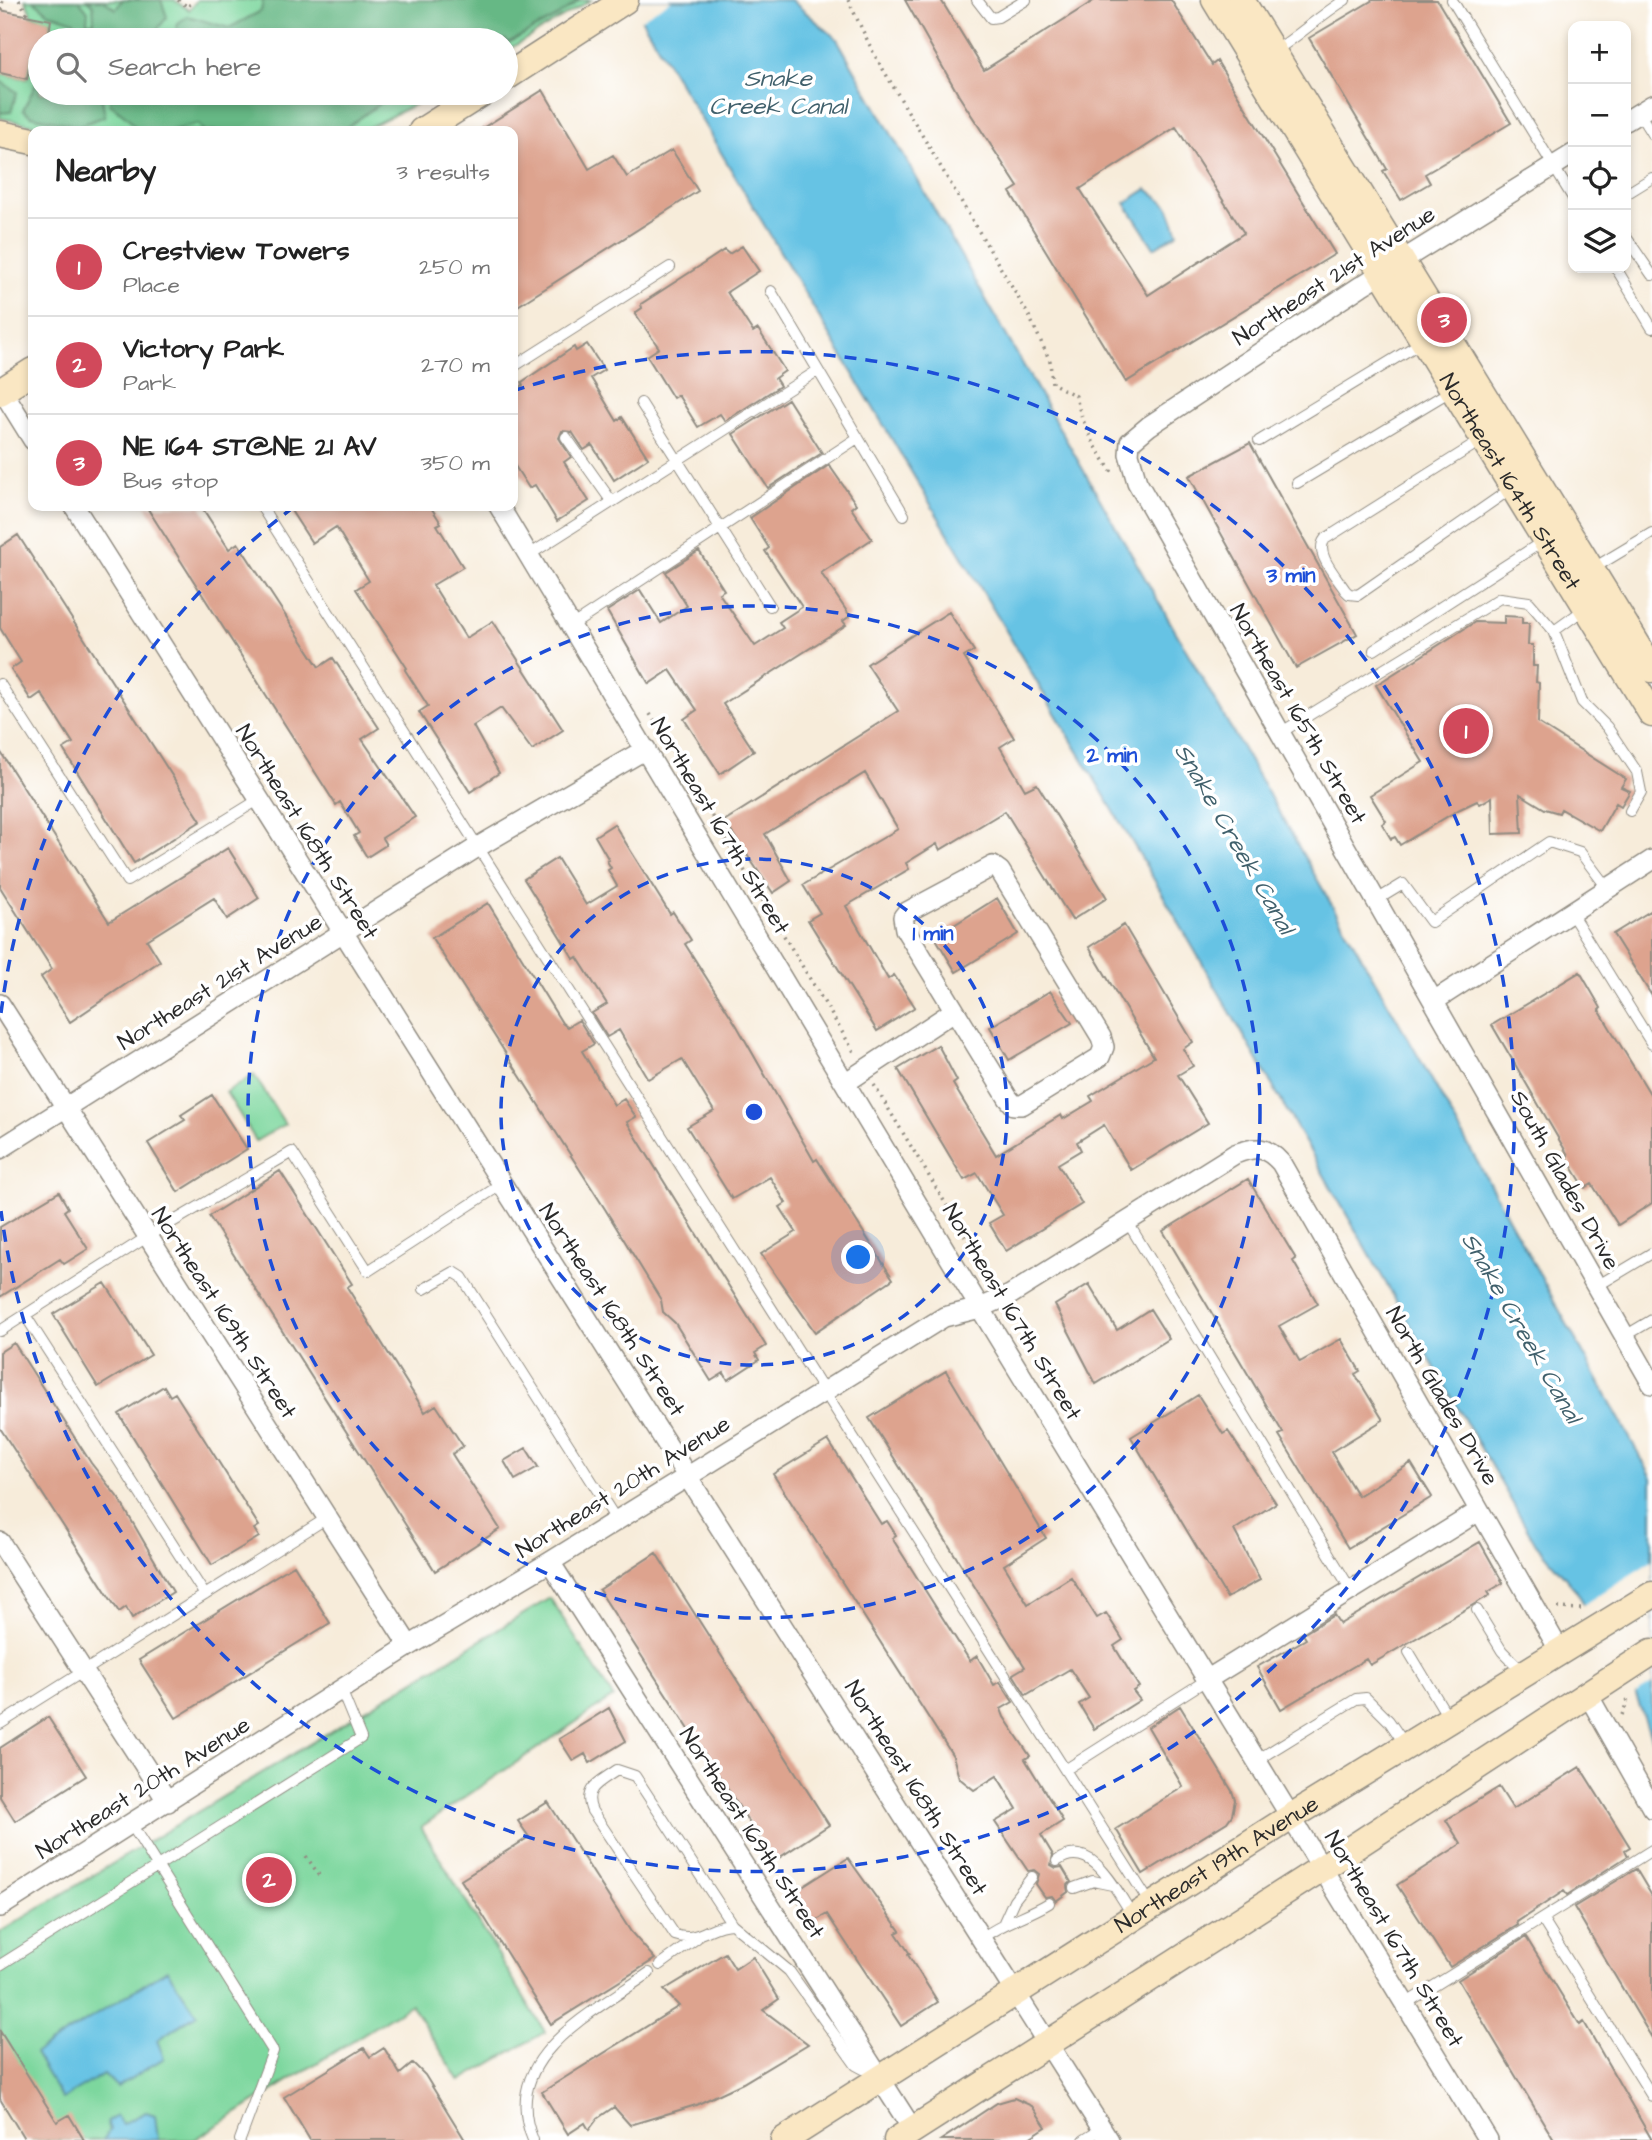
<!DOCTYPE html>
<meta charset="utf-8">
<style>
:root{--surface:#fff;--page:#f2f2f2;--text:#222;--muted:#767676;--line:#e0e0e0;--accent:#d1495b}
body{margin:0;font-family:"Architects Daughter",sans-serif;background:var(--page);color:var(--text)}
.controls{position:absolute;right:21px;top:21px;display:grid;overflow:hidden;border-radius:14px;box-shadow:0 4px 10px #0003}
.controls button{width:63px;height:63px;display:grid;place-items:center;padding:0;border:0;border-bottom:2px solid var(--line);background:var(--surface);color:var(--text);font:35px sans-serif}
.you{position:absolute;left:859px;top:1258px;width:24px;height:24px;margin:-18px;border:5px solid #fff;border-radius:50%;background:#1a73e8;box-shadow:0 0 0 10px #1a73e833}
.badge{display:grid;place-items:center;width:46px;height:46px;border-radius:50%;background:var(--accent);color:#fff;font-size:23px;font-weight:700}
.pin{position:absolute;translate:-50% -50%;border:4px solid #fff;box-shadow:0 2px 7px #0006}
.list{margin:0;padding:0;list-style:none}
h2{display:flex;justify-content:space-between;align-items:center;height:91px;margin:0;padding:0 28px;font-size:30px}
h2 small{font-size:23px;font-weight:400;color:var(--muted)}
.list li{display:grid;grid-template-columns:46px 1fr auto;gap:21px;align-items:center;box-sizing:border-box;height:98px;padding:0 28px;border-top:2px solid var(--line)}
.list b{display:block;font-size:26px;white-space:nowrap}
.list p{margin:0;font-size:23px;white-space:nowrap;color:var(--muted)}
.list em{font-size:23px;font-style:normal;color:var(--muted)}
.icon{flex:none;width:38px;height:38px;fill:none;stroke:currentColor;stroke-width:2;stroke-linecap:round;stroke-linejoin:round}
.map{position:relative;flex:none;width:1652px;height:2140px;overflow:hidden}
.search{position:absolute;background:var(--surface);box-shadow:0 4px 10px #0003;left:28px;top:28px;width:490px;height:77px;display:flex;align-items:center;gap:18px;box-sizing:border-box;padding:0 24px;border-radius:38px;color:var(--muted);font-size:26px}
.panel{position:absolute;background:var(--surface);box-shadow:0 4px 10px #0003;left:28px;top:126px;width:490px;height:385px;border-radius:14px}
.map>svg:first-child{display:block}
.green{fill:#7dd79e;stroke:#548164;stroke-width:2}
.forest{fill:#66b885;stroke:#487258;stroke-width:2}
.water{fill:#66c3e4;stroke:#487788;stroke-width:2}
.pier{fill:#f7ecda}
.building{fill:#dda38e;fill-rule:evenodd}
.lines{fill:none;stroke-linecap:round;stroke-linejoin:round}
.lane-casing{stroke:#918c82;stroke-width:12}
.street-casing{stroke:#918c82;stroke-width:22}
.secondary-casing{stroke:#918c82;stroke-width:29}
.path{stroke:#918c82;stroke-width:3.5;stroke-dasharray:2 5;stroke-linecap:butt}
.lane{stroke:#fff;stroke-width:10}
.street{stroke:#fff;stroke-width:19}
.secondary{stroke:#fae7c3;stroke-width:26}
.ring{fill:none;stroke:#1d4ed8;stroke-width:3.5;stroke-dasharray:12 9}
.labels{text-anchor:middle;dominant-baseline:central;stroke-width:7;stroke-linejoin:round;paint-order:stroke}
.street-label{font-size:23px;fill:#2b2b2b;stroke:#fff}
.water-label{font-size:24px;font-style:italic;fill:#40606c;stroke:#fff}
.centre{fill:#1d4ed8;stroke:#fff;stroke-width:3.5}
.ring-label{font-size:21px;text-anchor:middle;font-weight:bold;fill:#1d4ed8;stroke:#fff;stroke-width:7;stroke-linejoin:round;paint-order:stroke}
</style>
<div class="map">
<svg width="1652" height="2140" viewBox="0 0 1652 2140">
<rect width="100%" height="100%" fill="#fff"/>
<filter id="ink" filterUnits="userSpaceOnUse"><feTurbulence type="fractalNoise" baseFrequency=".0143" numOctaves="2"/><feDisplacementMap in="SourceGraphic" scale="14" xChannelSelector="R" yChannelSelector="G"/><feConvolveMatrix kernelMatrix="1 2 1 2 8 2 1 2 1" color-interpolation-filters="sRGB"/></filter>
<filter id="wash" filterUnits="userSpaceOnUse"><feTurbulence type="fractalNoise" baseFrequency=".00686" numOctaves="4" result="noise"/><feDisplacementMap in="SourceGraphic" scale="28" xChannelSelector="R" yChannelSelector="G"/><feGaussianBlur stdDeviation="1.57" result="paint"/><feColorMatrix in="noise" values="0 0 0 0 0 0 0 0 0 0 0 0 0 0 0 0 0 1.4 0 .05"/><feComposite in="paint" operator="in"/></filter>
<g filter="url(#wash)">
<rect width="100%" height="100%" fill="#f7ecda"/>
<path class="green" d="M25,0h149l15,10 8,-10h394l-85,51v-11h-458l3,-19 -19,-5z
M32,54l8,2v37h398l-77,38h-299l-62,-13v-45l27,6z
M254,1075l31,49 -29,17 -30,-49z
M550,1598l63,99 -192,130 124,205 -85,49 -49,-77 -217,136h-162l-32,-51v-157z"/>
<path class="forest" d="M33,0h46l9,11 -1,11h7l-1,-17 -6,-5h16l13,9 6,-9h39l6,17 -11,14 -21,4 -2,5h-72l14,-11 -1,-8 -25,-8z
M263,0h317l-23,17 -51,27v-4h-332l4,-17 10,-7 41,12 32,-17z
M40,76v17h61l4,23 -26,10 -48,-10 -8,-6z
M0,81l17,11 -6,20 -11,1z
M110,93h284l-52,38h-137l-8,-7 -27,7h-32l-11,-14 -17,-13z"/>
<path class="water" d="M630,0h161l46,39 604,1057 211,382v262l-17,-47 -59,-103 -40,-46 -395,-687z
M1147,189l21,17 10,27 -24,15 -29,-45z
M167,1970l30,44 -40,26 7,18 -47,29 -13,-13 -42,25 -27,-46z
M146,2112l9,3 3,25h-55l7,-10 -3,-8 9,-6 6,8z"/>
<path class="pier" d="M627,0h45l-32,20z
M1652,1561v123l-19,12 -52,-90z"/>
<g id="blocks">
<path class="building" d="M905,0h36l43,70 111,-70h76l41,65 5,-4 118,193 -209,128 -116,-190 8,-5 -59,-91zM1176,127l68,106 -96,62 -68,-106z
M1373,0h64l74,123 -86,51 5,9 -29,17 -18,-29 4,-2 -78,-131z
M0,10l51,10 -3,20h-8v16l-8,-2 -5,25 -27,-6z
M543,90l46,79 24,-14 14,22 45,-27 26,41 -185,118v-178h-35z
M742,246l17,25 -32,21 26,40 5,-3 27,42 -10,7 5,8 -55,35 -5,-7 -22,13 -20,-32 -5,3 -26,-42 12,-8 -24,-35 7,-5 -1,-4 62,-40 21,-14 5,4z
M587,344l17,26 -13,8 26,43 5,-4 26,41 -34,22 -22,-35 -8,5 -12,-18 -10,-1 -3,7 12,19 -7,5 25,39 -32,20 -22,-36 -6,3 -16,-25v-71l10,-7 -1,-3 52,-35 2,4z
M788,399l34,54 -54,35 -35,-54z
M1250,443l107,191 -61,34 -107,-192z
M829,465l27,39 -5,4 21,31 -51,34 29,43 -7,5 3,4 -123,79 31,47 -34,23 -36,-55 13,-9 -27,-40 -21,14 -42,-73 33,-21 21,33 26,-17 -21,-34 33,-21 25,39 -5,3 36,53 28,-18 -4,-6 23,-15 -37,-56 4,-3 -19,-30z
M146,506h55l28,43 9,-6 81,124 14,-9 46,70 -17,11 53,78 -33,21 4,7 -19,12 -13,-21 5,-3 -19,-31 -4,3z
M288,506h142l11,17 -4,2 26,42 -30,18 33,53 27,-17 70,109 -31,20 -31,-42 -28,18 26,47 -29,19 -51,-80 9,-6 -23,-36 2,-2 -51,-79 13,-8 -33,-54 -24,16z
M18,535l183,286 -67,42 -71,-114 10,-6 -32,-50 -10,7 -20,-31 10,-7 -21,-34v-81z
M949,612l25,39 -10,6 50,81 -14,9 25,43 12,-6 70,114 -35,22 -67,-109 -65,39 -3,-6 -31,19 3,6 -63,37 42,73 6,-4 21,32 -38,24 -69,-111 12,-7 -17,-28 95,-56 -33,-56 -100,61 26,47 -18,12 -49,-72 174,-110 -31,-47z
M1504,616l18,1v6h7l-1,22h5v21h4l-1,16 3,1 -1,40 88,56 -5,8 9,4 -9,15 -5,-3 -16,28 -39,-22 -2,4 -14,-4 -25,-15 2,39 -29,1 -1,-37 -12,7 -3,-3 -17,8 -60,36 -5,-8 -4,2 -9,-15 4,-3 -16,-26 53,-33 -47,-77 99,-63 29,1z
M0,751l109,171 119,-74 31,50 -32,21 -13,-21 -67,42 13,21 -90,61 -29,-45 11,-8 -52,-82z
M614,824l56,90 3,-2 18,28 -6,4 52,82 77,135 3,-2 76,120 -78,53 -54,-78 35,-22 -16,-25 6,-4 -16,-26 -38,22 -45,-72 27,-16 -32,-52 -34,20 -29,-49 -12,7 -15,-24 15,-9 -30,-47 -3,2 -50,-80 33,-21 29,47 31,-19 -9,-16 3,-2 -4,-7 2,-1 -14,-24z
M997,898l21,36 -62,38 -21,-35z
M488,903l74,120 5,4 12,-7 15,24 -12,7 32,54 10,-6 12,18 -9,5 139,224 -11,7 4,7 -31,20 -4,-7 -13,8 -36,-58 -12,-11 -2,-12 -56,-91 -173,-271z
M1652,910v86l-39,-62z
M1124,925l69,117 -10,7 10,17 -15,9 30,48 -77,47 -27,-45 -27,17 4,8 -23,14 24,40 -76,47 -17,-28 14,-8 -26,-42 -13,7 -66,-111 40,-24 19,36 -4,3 43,71 65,-40 2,4 30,-18 -3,-5 64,-39 -65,-110z
M1580,972l21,36 -2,2 53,87v106l-34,22 -26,-41 -7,4 -19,-31 2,-2 -76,-130z
M1050,991l22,32 -63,37 -19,-33z
M212,1095l35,54 -69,43 -30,-49 37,-23 -4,-5z
M280,1171l72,113 -5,3 78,125 11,-7 27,41 -11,8 48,75 -65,42 -226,-355z
M1248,1179l48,80 -3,2 25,43 -39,22 21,36 41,-23 19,32 -5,3 28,46 -52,32 27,44 53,-33 21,34 -84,51 -69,-113 4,-2 -120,-202z
M59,1192l9,16 -4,3 24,38 -24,15 -4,-5 -60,38v-70z
M105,1283l46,72 -53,32 -45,-73z
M1089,1284l28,46 33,-21 19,30 -73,45 -41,-79z
M14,1343l77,120 28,36 54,93 -41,26 -6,-11 -7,5 -119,-184v-76z
M946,1371l100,167 -42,27 24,39 43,-27 26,41 9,-5 17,27 -9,6 25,41 -6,4 7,9 -46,29 -15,-25 10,-6 -19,-29 -44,26 -13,-21 12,-7 -156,-249z
M164,1386l6,10 5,-3 84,133 -5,3 5,8 -47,28 -93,-151z
M1198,1395l25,39 5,-3 48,72 -42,27 26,50 -33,18 -96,-161z
M828,1440l53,84 6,-3 9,14 -4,3 78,123 7,-5 17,29 6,-3 13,20 -12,7 3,8 26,39 -5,3 38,62 -22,14 12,20 -2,10 5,3 6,-1 9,15 -4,4 1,6 -12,9 -4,-5 -7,1 -9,-13 3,-10 -5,-4 -6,1 -33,-49 22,-13 -20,-33 -23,14 -15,-12 -6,-22 -180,-282z
M526,1448l12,19 -23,13 -11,-19z
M1480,1542l23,41 -15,9 2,3 -120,70 -4,-6 -85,50 -24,-42 49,-28 -3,-5 31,-19 6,9z
M656,1553l173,272 -55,36 -175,-271z
M294,1565l36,58 -154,95 -37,-58z
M1180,1706l52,85 3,9 -3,15 -5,7 -84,52 -27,-45 67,-42 -35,-60z
M609,1708l17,33 -36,22 -5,-9 -12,7 -14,-22z
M48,1717l38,59 -71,45 -15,-24v-49z
M1580,1767l50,80 -5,3 3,6 -61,39 -3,-4 -47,31 1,3 -68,42 -53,-82 64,-41 -15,-24 53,-33 14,22z
M548,1802l83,130 24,27 -104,65 -90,-144 68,-43 -11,-16z
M848,1858l52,73 -4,2 14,21 -2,1 30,47 -37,24 -74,-112 -15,9 -19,-30z
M1636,1869l16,27v142l-78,-131z
M1526,1937l54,88 4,-3 68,118h-98l-96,-160z
M725,1953l10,16 18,-12 26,42 -16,11 45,34 -65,39 -47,22 -66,20 -16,-18 -16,11 -9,12 -4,-7 -17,11 -26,-42 137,-86 -15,-16z
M0,2031l57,91 12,-7 15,25h-59l-25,-41z
M364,2048l6,9 14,-9 16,26 13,-11 12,12 40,65h-155l-26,-43z
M1014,2098l18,8 14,21 -20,13h-85l56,-37z"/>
</g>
</g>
<g filter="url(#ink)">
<use href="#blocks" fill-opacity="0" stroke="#918c82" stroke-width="2"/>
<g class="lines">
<g class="lane-casing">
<path id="lane" d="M977,0l14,18 7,-1 28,-17
M1452,0l121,198
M1273,52c26,-16 46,-36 72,-52
M1639,113l13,21
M1626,194l26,-16
M1626,237l26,38
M1616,268l36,60
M771,291l133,224
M513,367l157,-100
M641,403l129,203
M566,437l46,65
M1482,440l-157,99c-11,14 11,37 20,51l4,4 9,1 154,-107
M1259,441l163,-99
M1297,483l155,-93
M261,506l890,1399
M529,555l288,-184
M1592,569l60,-36
M571,626l285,-187
M1554,631l32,-23
M1374,650l171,-110
M0,684l127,197 131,-81
M1280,733l220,-135 29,4 25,29 28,71 25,25 30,45 4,20 -11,19
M1375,901l28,-17 28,38 118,-80 31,10 28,37
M1571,913l81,131
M1127,1221l224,369
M1597,1286l55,-33
M424,1289l30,-17 8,5 155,244
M25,1315l180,280
M0,1331l147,-94 145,-85 76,119 134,-87
M1625,1336l27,-16
M1477,1610l25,41 21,21
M1409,1652l39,65
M0,1724l327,-206
M1257,1760l99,-61 10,-1 23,23 17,25
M1065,1770l143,-91
M131,1824l142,227 -33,89
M1057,1861c35,-25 60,31 76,55
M1074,1888l19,-7 19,4
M1542,1919l110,177
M1004,1922l10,-22 18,-23
M732,1924c-22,0 -34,19 -57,11l-83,-124c-10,-23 8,-29 25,-41l18,6 97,148 57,47 67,94 15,8
M982,1938c21,-16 44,-21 67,-35
M0,1965l361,-227 -19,-46
M660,1965l37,-27
M1405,2004l247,-154
M533,2140c-35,-83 60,-127 116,-167
M1084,2140l18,-11"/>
</g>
<g class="street-casing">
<path id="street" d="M1626,121l26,-16
M1573,154l-212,132 -212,140 -19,16 -1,12 8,28 515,902
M2,390l31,50
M74,506c342,547 690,1089 1035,1634
M499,506l455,759 534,875
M993,866l7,5 101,166 3,10 -4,10 -78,48h-8l-6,-7 -103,-169 -2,-12 4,-5z
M1434,1001l218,-141
M0,1004l409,642
M845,1083l109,-72
M0,1149l476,-301 170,-99
M0,1542l168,260
M550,1562l363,568
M1208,1679l271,-168
M1587,1693l65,115
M0,1907l409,-261 141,-84 394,-245 36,-9 30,-13 225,-141c21,-8 31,-8 46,9l280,490"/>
</g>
<g class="secondary-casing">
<g id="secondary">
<path id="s1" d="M1215,0l437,714"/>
<path d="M1241,0l411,669"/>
<path d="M506,77l119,-77"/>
<path d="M422,131l60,-38"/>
<path d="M0,134l33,7"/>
<path d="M0,392l33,-21"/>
<path id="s2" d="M784,2140l507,-323 361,-222"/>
<path d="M897,2140l425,-272 330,-216"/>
</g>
</g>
<path class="path" d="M19,0l9,15
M178,0l10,7 5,-7
M848,0l26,54 155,262 21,45 2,22 24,13c6,30 20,52 37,78
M1,10l2,-10
M650,714l206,341
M874,1085l119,197
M1558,1608l23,1
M1622,1715l7,-18
M306,1856l15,22"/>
<use href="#lane" class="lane"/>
<use href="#street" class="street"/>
<use href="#secondary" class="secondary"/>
</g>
</g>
<g class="ring">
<circle cx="754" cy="1112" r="253"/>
<circle cx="754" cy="1112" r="506"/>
<path d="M1 1013A760 760 0 0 1 291 509M513 391A760 760 0 1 1 1 1211"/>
</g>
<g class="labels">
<g class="street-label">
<text transform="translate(1334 276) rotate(-33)">Northeast 21st Avenue</text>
<text stroke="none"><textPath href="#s1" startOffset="565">Northeast 164th Street</textPath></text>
<text transform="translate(1298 714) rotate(60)">Northeast 165th Street</text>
<text transform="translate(720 826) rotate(59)">Northeast 167th Street</text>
<text transform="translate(307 832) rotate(58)">Northeast 168th Street</text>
<text transform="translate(220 982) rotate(-32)">Northeast 21st Avenue</text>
<text transform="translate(1565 1180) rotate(61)">South Glades Drive</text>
<text transform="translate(612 1310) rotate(57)">Northeast 168th Street</text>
<text transform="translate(1012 1312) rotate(59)">Northeast 167th Street</text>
<text transform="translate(224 1313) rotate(57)">Northeast 169th Street</text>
<text transform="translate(1442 1396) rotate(60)">North Glades Drive</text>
<text transform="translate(623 1487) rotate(-32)">Northeast 20th Avenue</text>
<text transform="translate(143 1788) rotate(-32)">Northeast 20th Avenue</text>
<text transform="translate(916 1788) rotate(58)">Northeast 168th Street</text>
<text transform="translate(752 1833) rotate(57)">Northeast 169th Street</text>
<text stroke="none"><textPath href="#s2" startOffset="513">Northeast 19th Avenue</textPath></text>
<text transform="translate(1394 1939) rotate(59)">Northeast 167th Street</text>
</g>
<g class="water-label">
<text x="778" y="79">Snake<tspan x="778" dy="28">Creek Canal</tspan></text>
<text transform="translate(1234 839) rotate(60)">Snake Creek Canal</text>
<text transform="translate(1521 1328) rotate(60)">Snake Creek Canal</text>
</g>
</g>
<circle cx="754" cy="1112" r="10" class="centre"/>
<g class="ring-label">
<text x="1291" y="582">3 min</text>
<text x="1112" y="762">2 min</text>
<text x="933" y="940">1 min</text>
</g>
</svg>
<div class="controls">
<button>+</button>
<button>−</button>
<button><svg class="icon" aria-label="locate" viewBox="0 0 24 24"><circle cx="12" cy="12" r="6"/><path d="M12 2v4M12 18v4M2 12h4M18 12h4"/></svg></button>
<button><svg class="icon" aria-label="layers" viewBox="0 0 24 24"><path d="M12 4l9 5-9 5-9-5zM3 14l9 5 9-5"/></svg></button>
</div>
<div class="you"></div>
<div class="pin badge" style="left:1466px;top:731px">1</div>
<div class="pin badge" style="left:269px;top:1880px">2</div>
<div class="pin badge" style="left:1444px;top:320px">3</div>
<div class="search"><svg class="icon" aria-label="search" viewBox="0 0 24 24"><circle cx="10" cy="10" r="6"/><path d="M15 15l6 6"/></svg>Search here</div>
<section class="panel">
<h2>Nearby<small>3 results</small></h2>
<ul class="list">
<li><span class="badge">1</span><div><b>Crestview Towers</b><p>Place</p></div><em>250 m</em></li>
<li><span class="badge">2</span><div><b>Victory Park</b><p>Park</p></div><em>270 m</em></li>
<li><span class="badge">3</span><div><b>NE 164 ST@NE 21 AV</b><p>Bus stop</p></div><em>350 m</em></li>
</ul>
</section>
</div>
